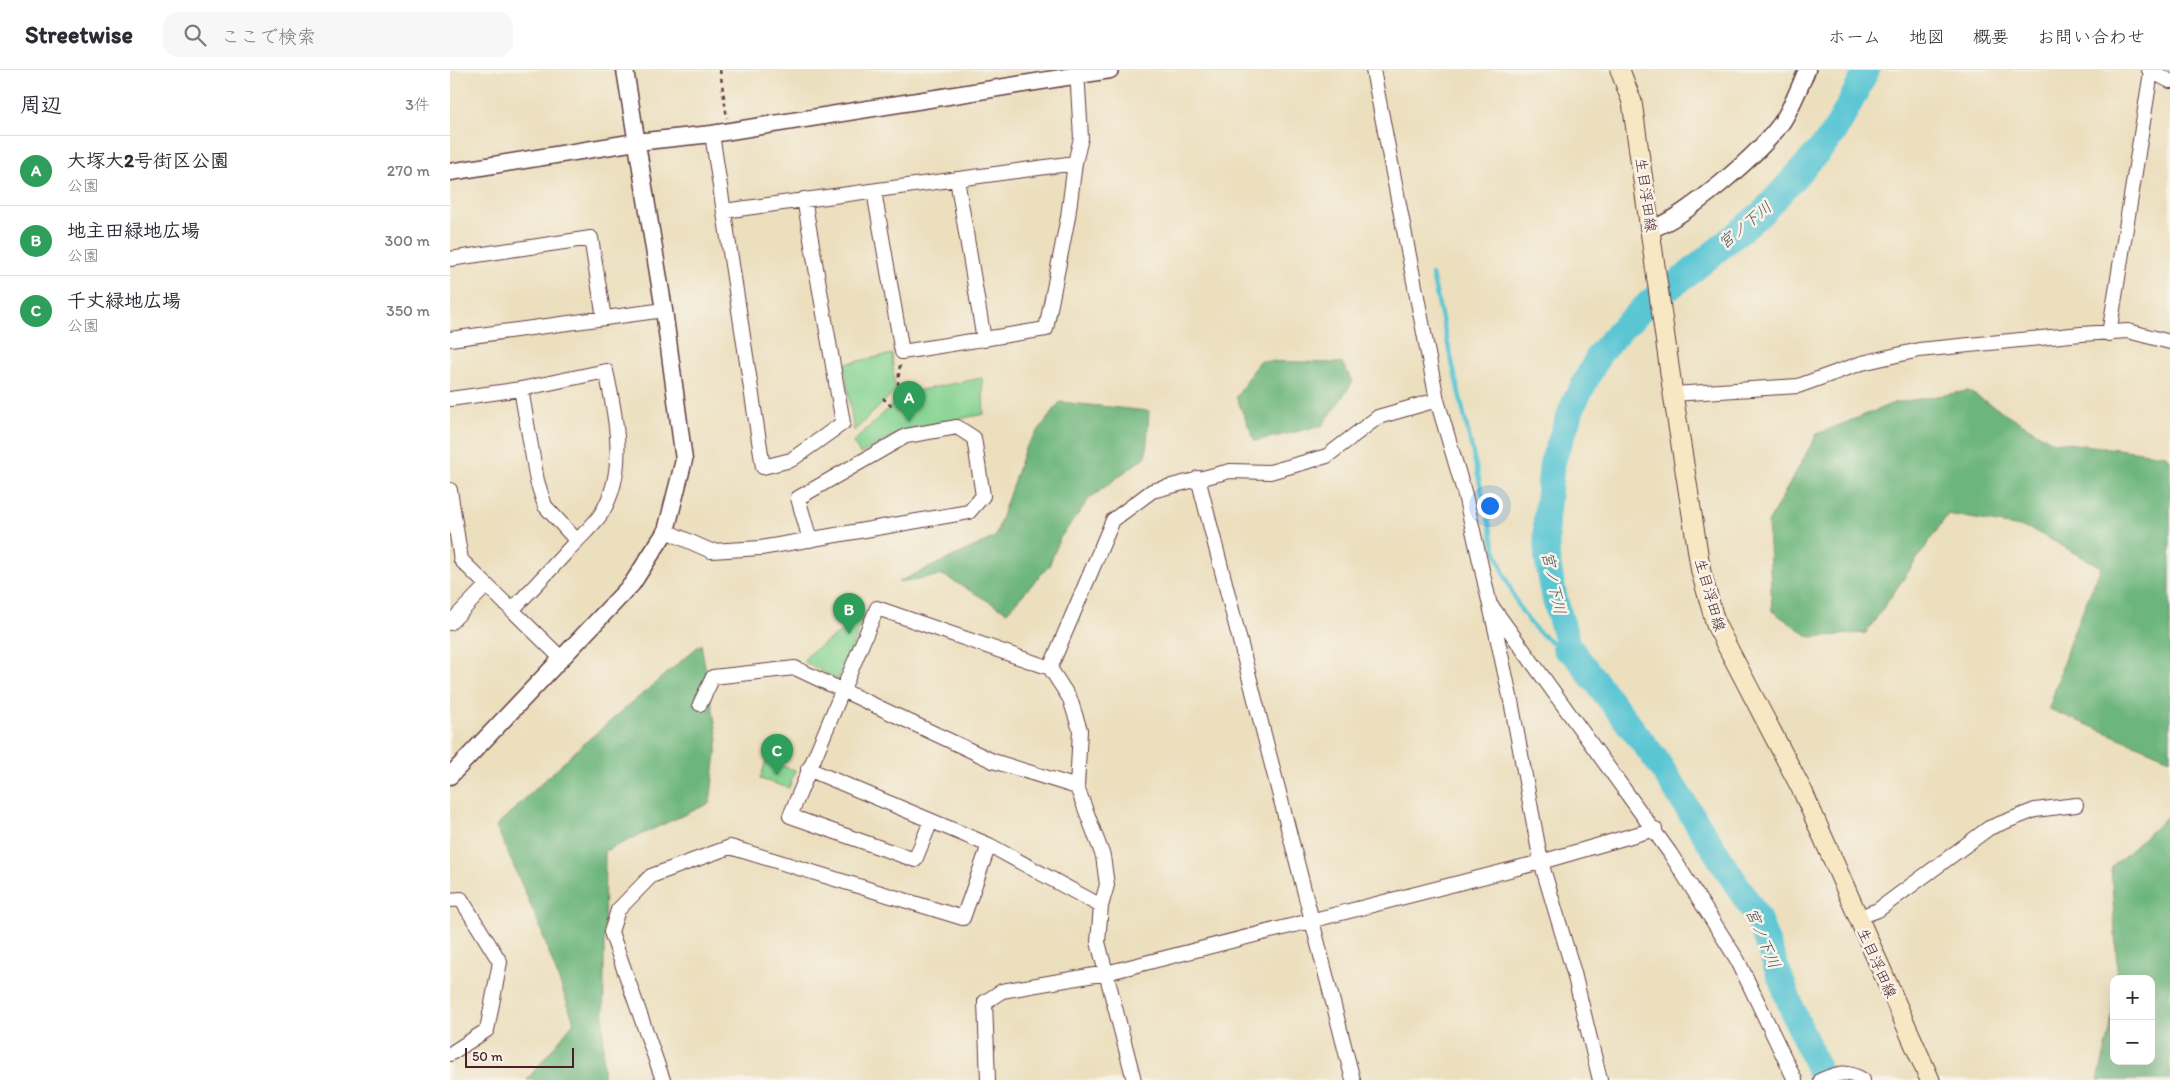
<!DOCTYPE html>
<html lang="ja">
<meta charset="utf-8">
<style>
:root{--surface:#fff;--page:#f7f7f7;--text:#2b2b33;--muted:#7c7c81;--line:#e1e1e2;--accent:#1a73e8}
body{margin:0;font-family:Itim,"Klee One",sans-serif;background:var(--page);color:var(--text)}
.controls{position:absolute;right:15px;bottom:15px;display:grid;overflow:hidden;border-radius:10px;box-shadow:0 5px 20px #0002}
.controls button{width:45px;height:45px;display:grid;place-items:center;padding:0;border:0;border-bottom:1px solid var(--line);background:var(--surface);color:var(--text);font:25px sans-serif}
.scale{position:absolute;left:15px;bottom:12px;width:109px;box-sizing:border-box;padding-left:5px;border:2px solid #4a1f2b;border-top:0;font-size:14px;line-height:18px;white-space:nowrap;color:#4a1f2b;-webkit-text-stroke:4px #f7f3e8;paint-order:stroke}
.you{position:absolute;left:1039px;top:435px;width:18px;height:18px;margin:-12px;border:4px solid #fff;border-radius:50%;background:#1a73e8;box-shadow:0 0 0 8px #1a73e833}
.badge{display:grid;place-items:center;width:32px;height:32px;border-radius:50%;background:var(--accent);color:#fff;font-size:16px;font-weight:700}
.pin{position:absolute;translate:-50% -41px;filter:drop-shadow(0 1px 2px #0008)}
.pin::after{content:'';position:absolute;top:26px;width:18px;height:15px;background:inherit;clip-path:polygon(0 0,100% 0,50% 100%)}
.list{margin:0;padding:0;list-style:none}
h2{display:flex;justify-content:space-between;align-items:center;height:65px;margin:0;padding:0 20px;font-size:21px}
h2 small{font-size:16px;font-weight:400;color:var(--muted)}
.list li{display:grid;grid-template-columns:32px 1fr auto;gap:15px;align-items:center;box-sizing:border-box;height:70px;padding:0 20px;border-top:1px solid var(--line)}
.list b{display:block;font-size:19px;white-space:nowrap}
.list p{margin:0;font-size:16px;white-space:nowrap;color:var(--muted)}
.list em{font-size:16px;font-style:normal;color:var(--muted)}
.icon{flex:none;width:28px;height:28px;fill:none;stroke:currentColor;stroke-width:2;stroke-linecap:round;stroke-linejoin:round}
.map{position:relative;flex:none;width:1720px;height:1010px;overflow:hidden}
header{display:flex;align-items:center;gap:30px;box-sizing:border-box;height:70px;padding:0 25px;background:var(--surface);border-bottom:1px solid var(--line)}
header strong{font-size:24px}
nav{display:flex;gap:28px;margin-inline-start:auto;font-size:18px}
.search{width:350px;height:45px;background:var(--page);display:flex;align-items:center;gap:12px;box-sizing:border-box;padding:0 18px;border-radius:15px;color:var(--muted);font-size:19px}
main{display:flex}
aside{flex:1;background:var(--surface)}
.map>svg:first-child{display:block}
.green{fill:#85d392;stroke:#68795e}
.forest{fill:#6cb57c;stroke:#5b6a54}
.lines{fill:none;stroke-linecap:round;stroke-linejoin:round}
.stream{stroke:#5ac6d4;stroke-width:4.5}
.river{stroke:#5ac6d4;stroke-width:26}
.minor-casing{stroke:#623c41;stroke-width:16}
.tertiary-casing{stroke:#623c41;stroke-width:19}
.secondary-casing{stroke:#623c41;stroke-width:21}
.path{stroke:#623c41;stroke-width:2.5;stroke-dasharray:4 4;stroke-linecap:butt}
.minor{stroke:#fff;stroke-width:14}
.tertiary{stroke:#fff;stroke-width:16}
.secondary{stroke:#f7e8c3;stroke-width:19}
.labels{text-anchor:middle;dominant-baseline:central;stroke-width:5;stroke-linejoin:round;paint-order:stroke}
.street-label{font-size:15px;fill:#4a1f2b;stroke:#f7f3e8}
.water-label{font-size:16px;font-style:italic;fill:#4f515e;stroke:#f7f3e8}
</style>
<header>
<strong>Streetwise</strong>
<div class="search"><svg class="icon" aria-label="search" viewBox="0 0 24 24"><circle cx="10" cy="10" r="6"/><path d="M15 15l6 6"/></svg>ここで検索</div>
<nav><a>ホーム</a><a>地図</a><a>概要</a><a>お問い合わせ</a></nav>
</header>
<main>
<aside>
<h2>周辺<small>3件</small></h2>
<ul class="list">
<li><span class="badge" style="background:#2e9e5b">A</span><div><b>大塚大2号街区公園</b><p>公園</p></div><em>270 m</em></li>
<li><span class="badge" style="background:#2e9e5b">B</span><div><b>地主田緑地広場</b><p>公園</p></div><em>300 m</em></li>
<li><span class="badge" style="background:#2e9e5b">C</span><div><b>千丈緑地広場</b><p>公園</p></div><em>350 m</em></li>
</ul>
</aside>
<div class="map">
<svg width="1720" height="1010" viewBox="0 0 1720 1010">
<rect width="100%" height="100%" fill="#f7f3e8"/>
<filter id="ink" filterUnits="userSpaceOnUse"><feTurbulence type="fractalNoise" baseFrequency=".02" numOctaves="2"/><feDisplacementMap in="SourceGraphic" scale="10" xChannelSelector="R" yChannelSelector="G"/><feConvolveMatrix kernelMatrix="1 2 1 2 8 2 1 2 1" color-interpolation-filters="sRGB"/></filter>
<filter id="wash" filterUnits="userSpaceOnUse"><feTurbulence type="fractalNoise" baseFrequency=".0096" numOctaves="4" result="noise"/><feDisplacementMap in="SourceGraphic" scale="20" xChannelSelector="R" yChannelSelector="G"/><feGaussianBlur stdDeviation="1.12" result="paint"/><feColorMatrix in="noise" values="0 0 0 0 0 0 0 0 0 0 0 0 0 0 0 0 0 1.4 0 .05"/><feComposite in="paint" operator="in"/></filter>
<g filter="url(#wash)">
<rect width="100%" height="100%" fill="#ecdfbe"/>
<path class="green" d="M442,284l3,37 -41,40 -10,-67z
M532,308l2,36 -79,16 -45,24 -7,-12 52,-49z
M416,545l-28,65 -35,-19 8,-9z
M316,691l29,9 -6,18 -29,-9z"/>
<path class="forest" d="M809,291l83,2 11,19 -31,44 -67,15 -19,-44z
M1518,321l83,50 115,14 4,5v299l-121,-50 21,-68 31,-74 -70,-38 -83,-15 -82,119 -56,4 -38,-26 -4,-88 49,-89 77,-31z
M610,332l89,9 -3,45 -57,43 -29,39 -11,28 -42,46 -64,-37 -45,7 97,-45 30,-89z
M251,574l17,94 -8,65 -105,48 -2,229h-76l47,-58 -36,-100 -42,-96 85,-80z
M1720,744v266h-72l12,-49 4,-38v68h37v-82h-36l2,-13 -6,-98z"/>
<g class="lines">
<path class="stream" d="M982,205l63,274c14,38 28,84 70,99"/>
<path class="river" d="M1373,1010l-27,-61 -39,-103 -102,-158 -82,-106 -8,-4 2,-8 -12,-40 -8,-42 -1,-39 6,-56 22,-60 26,-50 22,-25 30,-28 34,-24 78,-65 62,-68 13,-19 28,-54"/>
</g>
</g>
<g filter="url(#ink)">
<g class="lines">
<g class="minor-casing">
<path id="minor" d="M923,0l64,330 28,95 31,137 15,69 30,161 33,111 26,107
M1699,0l21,11
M262,64l51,333 28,-7 52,-37 -39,-224
M507,109l27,161
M424,121l28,161 144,-23 22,-112 7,-54 6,-25 -4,-68
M274,141l351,-48
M0,189l141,-21 13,80
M1659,264l42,-262
M0,269l214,-29
M71,319l16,92 8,25 32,35
M1223,324l125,-8 64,-23 57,-13 162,-16 47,-3 42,11
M0,329l71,-10 85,-18c10,45 22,101 -5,143 -8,12 -21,23 -31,34 -19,21 -38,41 -58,62
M748,408l155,602
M0,420l11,70 100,98
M216,461l45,20 50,-3 208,-36 14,-16 -9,-58 -17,-11 -51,9 -108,62 12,42
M1043,538l177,245 68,108 57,119
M0,553l36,-37
M600,598l63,-148 39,-29 78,-20 40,1 57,-16 51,-39 59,-17
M250,634l13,-27 82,-9 198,93 84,26
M358,699l181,76 112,61
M481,751l-16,39 -125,-44 87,-208 173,60 20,31 10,31 -3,57 26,69 4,29 -6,21 -3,36 36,138
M0,830l11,-1 39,63 -13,68 -37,24
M1407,848l21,-8 111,-82 46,-18 41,-5
M213,1010l-52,-148 7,-22 33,-34 79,-29 233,71 26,-73
M538,1010l-3,-78 17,-11 104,-18 435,-111 114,-33
M1371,1010c18,-7 25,-10 42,0"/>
</g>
<g class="tertiary-casing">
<path id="tertiary" d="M0,102l186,-30 76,-8 398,-64
M1201,159c34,-11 114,-79 133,-110 9,-15 16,-33 23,-49
M0,706l182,-192 34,-53 18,-71 -20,-150 -39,-240"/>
</g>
<g class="secondary-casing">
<path id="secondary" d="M1170,0l12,32 41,292 28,178 15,53 87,167 127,288"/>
</g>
<path class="path" d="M270,0l7,48
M447,323l3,-29
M433,328l10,10"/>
<use href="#minor" class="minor"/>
<use href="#tertiary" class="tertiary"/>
<use href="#secondary" class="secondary"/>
</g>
</g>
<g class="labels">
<g class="street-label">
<text transform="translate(1196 125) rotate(82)">生目浮田線</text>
<text transform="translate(1260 525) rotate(74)">生目浮田線</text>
<text transform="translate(1427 893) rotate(66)">生目浮田線</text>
</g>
<g class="water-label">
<text transform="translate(1295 155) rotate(-40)">宮ノ下川</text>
<text transform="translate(1104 513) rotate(78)">宮ノ下川</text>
<text transform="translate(1313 868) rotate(67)">宮ノ下川</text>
</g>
</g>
</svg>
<div class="controls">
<button>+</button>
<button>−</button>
</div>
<div class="scale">50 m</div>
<div class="you"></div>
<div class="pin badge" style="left:459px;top:352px;background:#2e9e5b">A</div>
<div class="pin badge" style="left:399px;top:564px;background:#2e9e5b">B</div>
<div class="pin badge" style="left:327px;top:705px;background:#2e9e5b">C</div>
</div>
</main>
